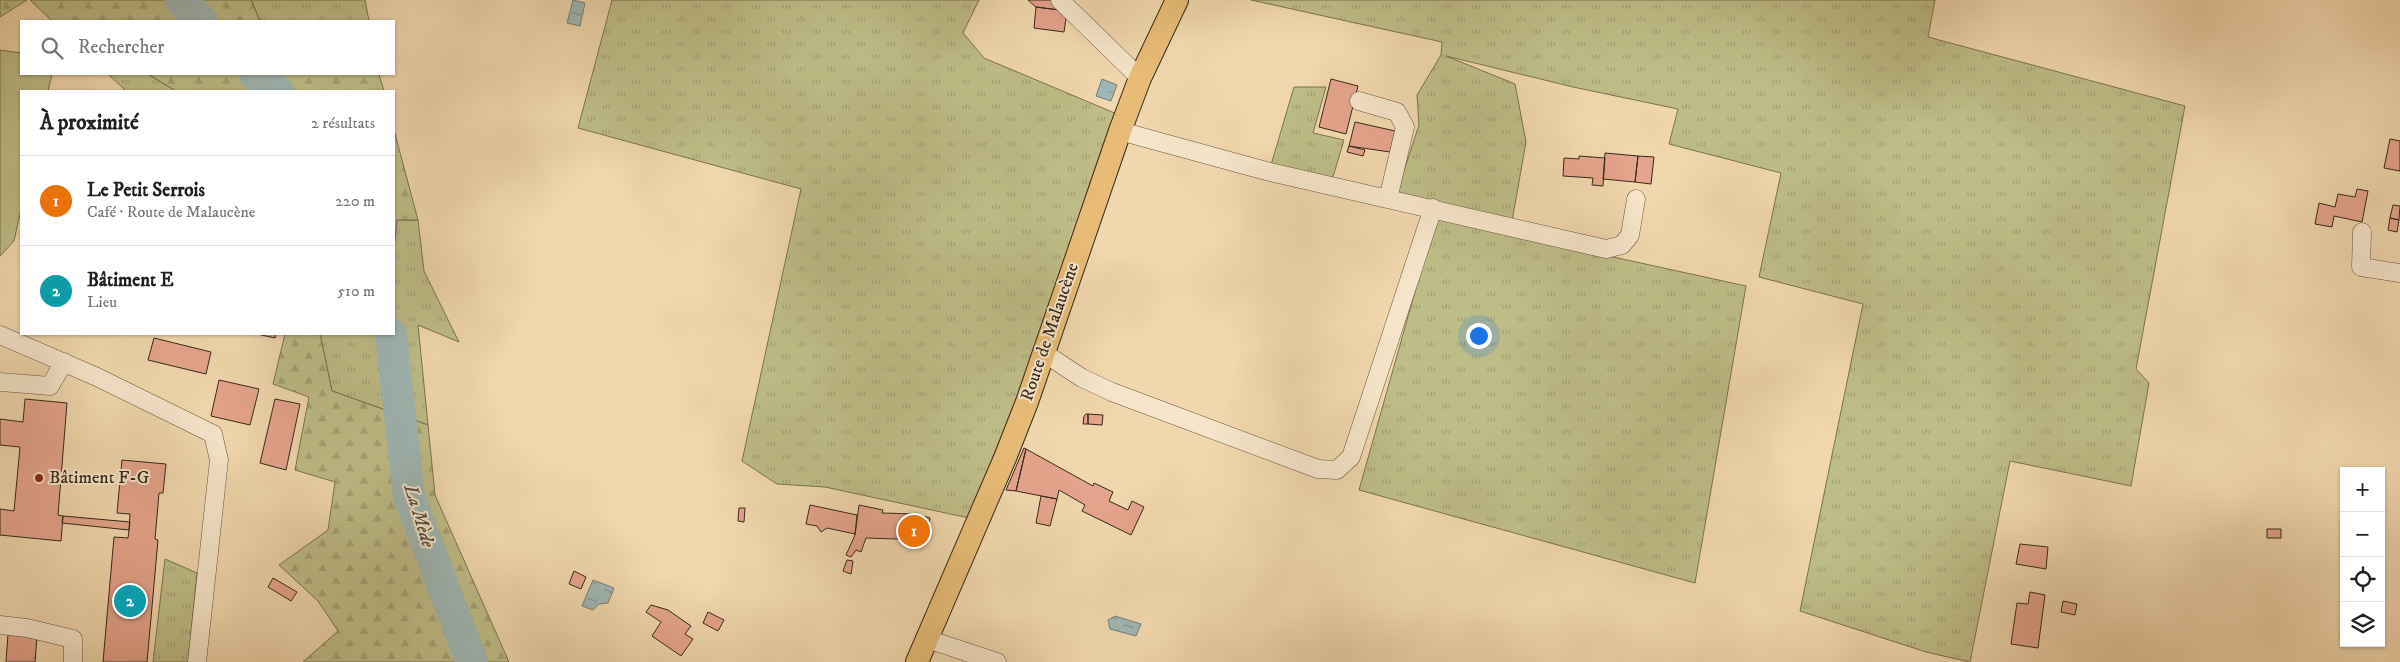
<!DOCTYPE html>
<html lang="fr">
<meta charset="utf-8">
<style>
:root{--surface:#fff;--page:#f6f6f6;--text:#202124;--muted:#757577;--line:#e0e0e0;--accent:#8f2418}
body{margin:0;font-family:"IM FELL DW Pica",serif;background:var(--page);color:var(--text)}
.controls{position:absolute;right:15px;bottom:15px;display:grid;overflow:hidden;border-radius:0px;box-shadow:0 1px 4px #0004}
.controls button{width:45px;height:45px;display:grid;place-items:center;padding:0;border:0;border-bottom:1px solid var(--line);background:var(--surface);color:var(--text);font:25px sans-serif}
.you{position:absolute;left:1478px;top:335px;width:18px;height:18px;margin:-12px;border:4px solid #fff;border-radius:50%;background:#1a73e8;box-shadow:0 0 0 8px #1a73e833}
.badge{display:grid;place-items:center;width:32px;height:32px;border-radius:50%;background:var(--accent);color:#fff;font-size:16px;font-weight:700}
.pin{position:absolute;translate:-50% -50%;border:2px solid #fff;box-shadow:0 1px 5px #0006}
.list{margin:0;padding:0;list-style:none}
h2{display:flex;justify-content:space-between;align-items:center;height:65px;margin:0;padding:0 20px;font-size:21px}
h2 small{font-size:16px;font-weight:400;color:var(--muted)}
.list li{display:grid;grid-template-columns:32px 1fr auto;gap:15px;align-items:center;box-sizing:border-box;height:90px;padding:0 20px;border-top:1px solid var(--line)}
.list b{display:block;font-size:19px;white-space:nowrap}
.list p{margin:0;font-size:16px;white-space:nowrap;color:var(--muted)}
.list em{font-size:16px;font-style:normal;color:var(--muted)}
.icon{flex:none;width:28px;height:28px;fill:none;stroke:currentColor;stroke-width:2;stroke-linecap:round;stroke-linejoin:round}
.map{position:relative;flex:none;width:2400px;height:662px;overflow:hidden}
.search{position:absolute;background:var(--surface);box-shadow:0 1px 4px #0004;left:20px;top:20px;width:375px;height:55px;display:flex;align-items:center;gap:12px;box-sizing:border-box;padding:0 18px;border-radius:0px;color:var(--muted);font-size:19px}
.panel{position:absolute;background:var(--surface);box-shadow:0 1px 4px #0004;left:20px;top:90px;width:375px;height:245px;border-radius:0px}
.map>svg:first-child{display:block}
.grass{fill:url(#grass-tufts);stroke:#7a7250}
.forest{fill:url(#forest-firs);stroke:#7a7250}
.pitch{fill:#bebd87;stroke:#7a7250}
.water{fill:url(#water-ripples);stroke:#757e77}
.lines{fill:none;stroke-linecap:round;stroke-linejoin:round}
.river{stroke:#9fb7b5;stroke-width:32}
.building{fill:#e5a48d;stroke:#36281a}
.minor-casing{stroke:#65543f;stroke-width:19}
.major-casing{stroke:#36281a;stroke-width:24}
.minor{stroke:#f6e5ca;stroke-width:18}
.major{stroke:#e8bc76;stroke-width:22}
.poi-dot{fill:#8f2418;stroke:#f6e5ca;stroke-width:2}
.labels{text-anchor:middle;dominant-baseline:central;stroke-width:4;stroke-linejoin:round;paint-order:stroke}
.street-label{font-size:18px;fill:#36281a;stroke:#f6e5ca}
.poi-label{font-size:18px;fill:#36281a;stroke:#f6e5ca;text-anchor:start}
.water-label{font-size:19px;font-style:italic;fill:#504c41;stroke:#f6e5ca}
</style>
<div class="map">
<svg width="2400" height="662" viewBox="0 0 2400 662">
<defs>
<pattern id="grass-tufts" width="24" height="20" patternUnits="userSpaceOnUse" patternTransform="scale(1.25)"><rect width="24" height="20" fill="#bebd87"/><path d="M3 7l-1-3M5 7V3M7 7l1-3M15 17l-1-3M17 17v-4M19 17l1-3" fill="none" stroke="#a4a274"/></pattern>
<pattern id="forest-firs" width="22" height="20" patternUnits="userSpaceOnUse" patternTransform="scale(1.25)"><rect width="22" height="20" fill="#bebd87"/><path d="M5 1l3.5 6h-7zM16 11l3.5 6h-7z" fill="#a4a274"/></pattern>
<pattern id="water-ripples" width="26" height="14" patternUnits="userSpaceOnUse" patternTransform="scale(1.25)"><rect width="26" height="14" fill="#9fb7b5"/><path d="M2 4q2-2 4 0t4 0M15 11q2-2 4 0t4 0" fill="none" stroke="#829592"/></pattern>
</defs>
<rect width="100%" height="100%" fill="#f1d7ad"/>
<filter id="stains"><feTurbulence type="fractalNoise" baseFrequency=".004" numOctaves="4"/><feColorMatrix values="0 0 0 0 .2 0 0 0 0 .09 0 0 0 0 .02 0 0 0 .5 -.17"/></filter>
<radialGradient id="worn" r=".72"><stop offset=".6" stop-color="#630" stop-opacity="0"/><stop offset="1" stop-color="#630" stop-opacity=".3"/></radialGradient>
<path class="grass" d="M251,0h114l4,21h-109z
M612,0h367l-16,33 21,25 133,56 -109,314 -39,90 -144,-31 -48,-3 -35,-23 59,-272 -223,-61z
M1251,0h684l-7,37 257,69 -49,263 13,14 -18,103 -121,-25 -40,201 -44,-10 -126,-41 63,-307 -104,-27 22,-104 -112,-29 9,-35 -105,-22 -127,-31 69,28 11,58 -14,79 -116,-26 23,-70 -2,-30 24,-40 1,-13z
M108,74h40l28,17h-50z
M1294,87h32l-13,46 31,7 -12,40 -61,-15z
M1437,214l167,41 142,31 -51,297 -336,-93z
M396,220h22l6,51 35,71 -41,-17 10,100 -96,-34 -12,-57h74v-85z
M165,559l32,14 -9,89h-35z"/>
<path class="forest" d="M0,0h27l-27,17z
M30,0h221l9,21h-208z
M148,74h231l5,17h-106l-9,-6 -6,6h-87z
M394,130l24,90h-21l-3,29z
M285,334h35l12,57 96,34 7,70 74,167h-206l35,-31 -20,-30 -39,-36 49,-35 7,-48 -40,-12 14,-73 -36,-13z"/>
<path class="pitch" d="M0,50l21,3v21h31l-4,17h-27v118l-7,32 -14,15z"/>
<path class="water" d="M573,0l12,3 -5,23 -13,-3z
M1102,79l15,6 -6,16 -15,-5z
M593,580l21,8 -6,15 -9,1 -6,6 -11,-4z
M1115,616l26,8 -5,12 -26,-7 -2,-9z"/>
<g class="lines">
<path class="river" d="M181,0l21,21
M255,74l23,17
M391,334l18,162 63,166"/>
</g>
<path class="building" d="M1028,0h24l15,11 -31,-4z
M1036,7l31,4 -3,21 -30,-4z
M1331,79l27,7 -12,48 -27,-7z
M1355,122l40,9 -5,21 -41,-6z
M2390,139l10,2v30l-16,-3z
M1349,146l16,4 -2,6 -16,-4z
M1605,153l33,3 -3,26 -32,-3z
M1579,156l26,2 -2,28 -11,-1 1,-7 -30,-2 1,-18 15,1z
M1638,156l16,1 -3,27 -16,-2z
M2357,189l11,2 -6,31 -28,-6 -2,11 -17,-3 4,-21 16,4 3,-13 17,3z
M2393,205l7,1 -1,14 -9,-2z
M2390,218l9,2 -2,12 -9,-2z
M257,334h19l-1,4z
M154,338l57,14 -5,22 -58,-14z
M219,380l40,9 -9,36 -39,-9z
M25,399l42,4 -9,112 5,1 -2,25 -61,-6v-26l14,2 6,-64 -20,-2v-26l23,3z
M275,399l25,5 -14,66 -26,-7z
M1086,414h2v10h-5l1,-8z
M1088,414l15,1 -1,10 -14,-1z
M1024,448l2,1 -10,42 -10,-1z
M1026,449l67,37 1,-3 19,9 -4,9 19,9 4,-9 12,6 -13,28 -49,-24 3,-6 -26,-15 -2,9 -41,-8z
M122,460l44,4 -3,29h-4l-4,46 3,1 -11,122h-44l11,-125 14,1 1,-8 1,-16 -13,-1z
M1041,496l16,3 -7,27 -14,-3z
M810,505l47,10 -2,19 -28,-6 -6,4 -4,-6 -11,-2z
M859,505l24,5 -1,3 33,1 15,4 -4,22 -60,-2 -5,14 -5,-2 -5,7 -5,-2 9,-20z
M739,508h6l-1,14 -6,-1z
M63,516l67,6 -1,8 -67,-7z
M2267,529h14v9h-14z
M2020,544l28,3 -2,22 -30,-5z
M847,560l6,1 -2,13 -8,-3z
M574,571l12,6 -5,12 -12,-5z
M273,578l24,14 -6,9 -23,-14z
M2030,592l15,3 -7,53 -27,-4 6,-41 11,1z
M2063,601l14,3 -2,11 -14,-3z
M651,605l17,5 23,16 -6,8 8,5 -12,17 -29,-20 9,-14 -15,-10z
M708,612l16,8 -6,11 -15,-8z
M8,634l29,3 -2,25h-29z"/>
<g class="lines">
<g class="minor-casing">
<path id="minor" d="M1060,0l80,78
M1359,101l38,11 8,15 -17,72
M1120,131l150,41 336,77 16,-4 8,-10 6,-36
M2362,232l-1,35 39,6
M0,335l97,42 116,57 6,26 -22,202
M1044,353l38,25 30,14 206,77 19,1 14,-13 82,-249
M0,382l50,4 14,-24
M0,625l27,3 46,11v23
M927,639l70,23"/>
</g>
<g class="major-casing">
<path id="major" d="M917,662l88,-204 22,-56 93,-271 20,-53 37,-78"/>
</g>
<use href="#minor" class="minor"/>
<use href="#major" class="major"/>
</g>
<circle class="poi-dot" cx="39" cy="478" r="5"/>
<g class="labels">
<g class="street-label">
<text transform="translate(1050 332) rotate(-71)">Route de Malaucène</text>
</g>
<g class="poi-label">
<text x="49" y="478">Bâtiment F-G</text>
</g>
<g class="water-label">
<text transform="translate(419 516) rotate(73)">La Mède</text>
</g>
</g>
<rect width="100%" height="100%" filter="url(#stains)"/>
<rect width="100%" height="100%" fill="url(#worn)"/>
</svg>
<div class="controls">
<button>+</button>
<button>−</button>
<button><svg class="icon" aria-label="locate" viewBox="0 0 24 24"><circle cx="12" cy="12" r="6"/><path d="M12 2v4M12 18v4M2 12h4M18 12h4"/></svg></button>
<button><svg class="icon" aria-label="layers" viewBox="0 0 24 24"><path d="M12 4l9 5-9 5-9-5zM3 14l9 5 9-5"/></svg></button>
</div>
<div class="you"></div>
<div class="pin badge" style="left:914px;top:531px;background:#e8710a">1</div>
<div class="pin badge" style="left:130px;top:601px;background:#0f9aa8">2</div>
<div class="search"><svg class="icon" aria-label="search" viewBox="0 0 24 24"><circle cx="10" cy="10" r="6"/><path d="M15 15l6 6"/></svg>Rechercher</div>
<section class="panel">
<h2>À proximité<small>2 résultats</small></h2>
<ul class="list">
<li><span class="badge" style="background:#e8710a">1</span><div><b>Le Petit Serrois</b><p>Café · Route de Malaucène</p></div><em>220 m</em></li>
<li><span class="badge" style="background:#0f9aa8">2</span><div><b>Bâtiment E</b><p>Lieu</p></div><em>510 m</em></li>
</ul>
</section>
</div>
